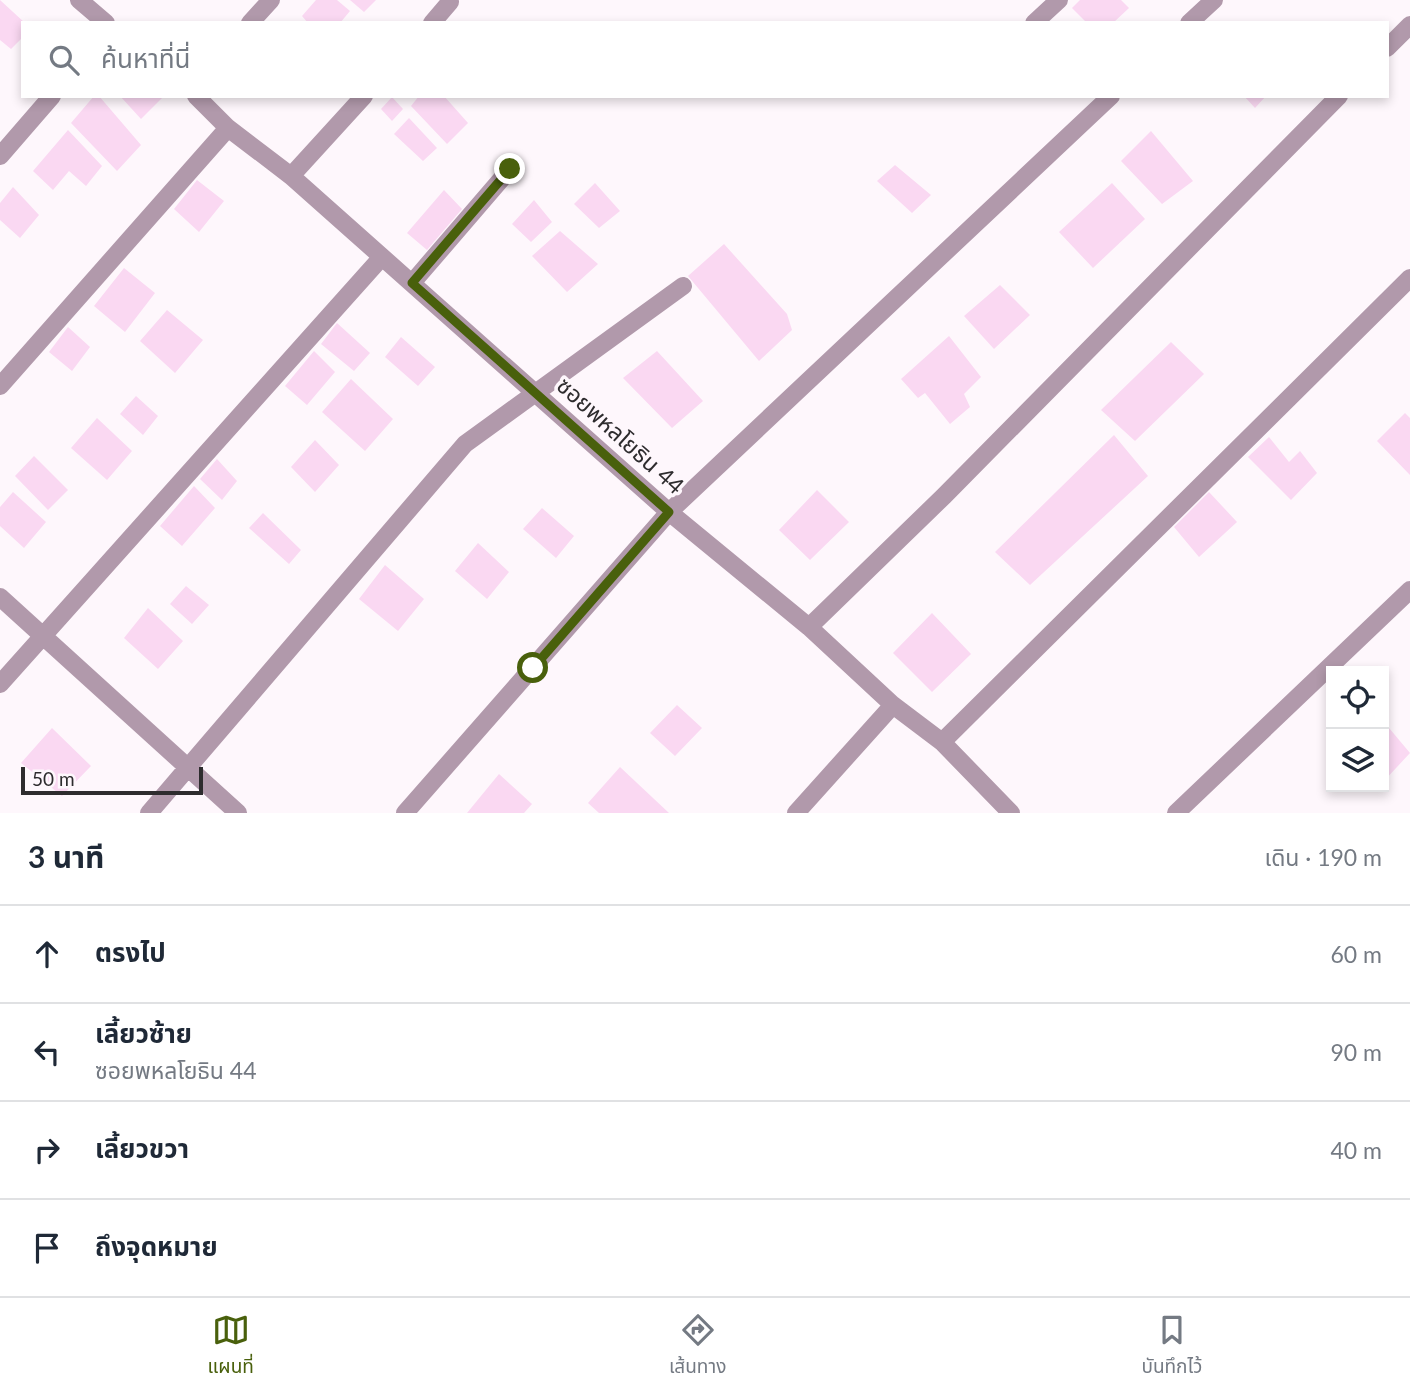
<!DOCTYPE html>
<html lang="th">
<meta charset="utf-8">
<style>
:root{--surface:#fff;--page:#f6f6f7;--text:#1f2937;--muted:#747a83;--line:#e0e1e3;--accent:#49600c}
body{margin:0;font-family:Lato,"Noto Sans Thai",sans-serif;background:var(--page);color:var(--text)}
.controls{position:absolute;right:21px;bottom:21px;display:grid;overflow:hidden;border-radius:0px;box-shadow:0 4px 10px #0003}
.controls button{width:63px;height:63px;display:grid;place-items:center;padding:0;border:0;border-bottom:2px solid var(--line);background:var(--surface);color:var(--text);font:35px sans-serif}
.scale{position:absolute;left:21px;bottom:18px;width:182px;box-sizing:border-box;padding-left:7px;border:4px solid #2e2c2e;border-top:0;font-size:19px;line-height:24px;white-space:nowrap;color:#2e2c2e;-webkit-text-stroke:5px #fef7fc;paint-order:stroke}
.stop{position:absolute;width:21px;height:21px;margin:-16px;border:5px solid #49600c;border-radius:50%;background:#fff}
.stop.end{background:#49600c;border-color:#fff;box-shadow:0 2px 7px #0008}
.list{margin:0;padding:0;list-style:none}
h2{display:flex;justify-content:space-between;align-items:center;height:91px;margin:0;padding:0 28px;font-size:30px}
h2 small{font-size:23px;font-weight:400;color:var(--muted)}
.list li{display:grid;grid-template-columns:46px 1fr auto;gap:21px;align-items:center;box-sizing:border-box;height:98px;padding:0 28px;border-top:2px solid var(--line)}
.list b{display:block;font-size:26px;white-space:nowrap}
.list p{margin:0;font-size:23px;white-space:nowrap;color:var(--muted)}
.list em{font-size:23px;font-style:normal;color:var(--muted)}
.icon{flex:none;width:38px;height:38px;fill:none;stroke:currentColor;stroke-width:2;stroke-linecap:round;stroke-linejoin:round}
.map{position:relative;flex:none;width:1410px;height:813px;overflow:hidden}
.search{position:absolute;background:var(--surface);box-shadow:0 4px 10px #0003;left:21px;right:21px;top:21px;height:77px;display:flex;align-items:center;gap:18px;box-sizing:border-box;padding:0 24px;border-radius:0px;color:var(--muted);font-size:26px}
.sheet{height:483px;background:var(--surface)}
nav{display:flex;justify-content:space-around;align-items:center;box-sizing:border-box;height:98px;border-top:2px solid var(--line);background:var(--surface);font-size:19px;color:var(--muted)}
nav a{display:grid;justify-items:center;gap:4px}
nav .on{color:var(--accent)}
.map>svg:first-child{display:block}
.building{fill:#fad8f2}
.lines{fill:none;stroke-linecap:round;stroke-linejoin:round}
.minor{stroke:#b199ab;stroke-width:18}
.route{stroke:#49600c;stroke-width:9}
.labels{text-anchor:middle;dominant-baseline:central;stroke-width:7;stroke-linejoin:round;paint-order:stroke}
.street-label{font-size:23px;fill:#2e2c2e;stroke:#fef7fc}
</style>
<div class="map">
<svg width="1410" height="813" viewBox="0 0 1410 813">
<rect width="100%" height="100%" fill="#fef7fc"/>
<path class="building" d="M0,0l25,23 -2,14 -12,12 -11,-9z
M316,0h21l13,11 -10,12h-32l-6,-7z
M350,0h26l-12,12z
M1080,0h41l8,8 -16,15h-26l-15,-15z
M94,96h5l42,49 -24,26 -46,-48z
M120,96h44l-23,23z
M419,96h25l24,27 -21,21 -36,-38z
M1244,96h22l-11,12z
M392,97l11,12 -11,12 -11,-12z
M409,118l28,30 -14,13 -29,-27z
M68,130l34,36 -16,20 -17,-15 -16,19 -20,-19z
M1151,131l42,50 -31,23 -41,-43z
M895,165l36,30 -19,18 -35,-32z
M197,180l27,21 -25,31 -25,-23z
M595,183l25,28 -21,17 -25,-24z
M1112,183l33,36 -52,49 -34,-36z
M13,187l26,28 -19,23 -20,-18v-17z
M444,190l18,19 -35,41 -20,-17z
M534,200l18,22 -21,20 -19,-18z
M560,231l38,33 -31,28 -35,-36z
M724,244l63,70 5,16 -33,31 -71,-85z
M124,268l31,25 -30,39 -31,-26z
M1000,285l30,30 -36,34 -30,-33z
M167,310l36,30 -28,33 -35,-32z
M337,323l33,30 -16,18 -33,-27z
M68,327l22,20 -18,24 -23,-19z
M949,336l32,41 -17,17 6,13 -20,17 -25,-31 -7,5 -17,-19z
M401,337l34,30 -17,19 -33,-29z
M1171,342l33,32 -69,67 -34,-31z
M314,351l21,21 -28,33 -22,-19z
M657,351l46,50 -31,27 -49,-50z
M351,379l42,40 -28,32 -43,-39z
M136,396l22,20 -15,19 -23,-21z
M1405,413l5,5v57l-33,-34z
M97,418l35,33 -25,29 -36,-32z
M1114,435l34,41 -118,109 -35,-33z
M1269,437l20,25 11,-11 17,22 -26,27 -43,-43z
M315,440l24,25 -24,27 -24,-25z
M34,456l34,34 -20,20 -33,-34z
M217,459l20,22 -15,19 -22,-21z
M194,486l21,22 -33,38 -22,-20z
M817,490l32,32 -39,38 -31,-30z
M13,492l33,30 -22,26 -24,-22v-19z
M1209,492l28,30 -38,35 -25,-30z
M542,508l32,28 -18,22 -33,-29z
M263,513l38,37 -12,14 -40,-36z
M478,543l31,29 -22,27 -32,-28z
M385,565l39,34 -26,32 -39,-32z
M186,586l23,19 -17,19 -22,-20z
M148,608l35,33 -25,28 -34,-31z
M932,613l39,41 -39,38 -39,-39z
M677,705l25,23 -27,28 -25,-23z
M1384,722l26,31 -26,28z
M52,728l39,38 -29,30 -41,-33z
M620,767l49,46h-70l-11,-10z
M499,774l33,30 -8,9h-57z"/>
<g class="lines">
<path class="minor" d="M79,0l27,23
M250,23l21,-23
M432,23l18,-21
M1034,23l25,-23
M1189,23l25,-23
M1387,48l23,-23
M196,96l32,32 63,48 378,336 140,115 84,78 49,37 69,71
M0,156l52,-60
M291,176l73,-80
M412,283l98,-114
M0,386l228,-258
M0,597l238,216
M809,627l135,-131 395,-400
M0,684l381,-426
M942,742l468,-464
M149,813l316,-369 218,-158
M405,813l264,-301 442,-416
M796,813l97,-108
M1176,813l234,-223"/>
</g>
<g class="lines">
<path class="route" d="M510,169l-98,114 257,229 -136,156"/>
</g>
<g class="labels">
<g class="street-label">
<text transform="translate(621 435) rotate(42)">ซอยพหลโยธิน 44</text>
</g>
</g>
</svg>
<div class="controls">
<button><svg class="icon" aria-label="locate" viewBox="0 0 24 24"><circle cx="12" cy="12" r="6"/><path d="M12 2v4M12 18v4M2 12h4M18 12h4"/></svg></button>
<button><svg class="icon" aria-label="layers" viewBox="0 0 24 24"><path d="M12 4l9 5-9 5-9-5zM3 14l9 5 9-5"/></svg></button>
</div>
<div class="scale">50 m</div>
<div class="stop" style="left:533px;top:668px"></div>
<div class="stop end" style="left:510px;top:169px"></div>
<div class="search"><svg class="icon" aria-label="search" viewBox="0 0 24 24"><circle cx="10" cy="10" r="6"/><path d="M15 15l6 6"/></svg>ค้นหาที่นี่</div>
</div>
<section class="sheet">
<h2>3 นาที<small>เดิน · 190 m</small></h2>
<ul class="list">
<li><svg class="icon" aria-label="ahead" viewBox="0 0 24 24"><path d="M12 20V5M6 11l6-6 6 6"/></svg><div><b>ตรงไป</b></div><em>60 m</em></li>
<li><svg class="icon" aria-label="left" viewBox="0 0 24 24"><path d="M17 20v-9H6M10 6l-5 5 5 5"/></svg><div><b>เลี้ยวซ้าย</b><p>ซอยพหลโยธิน 44</p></div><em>90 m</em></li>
<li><svg class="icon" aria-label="right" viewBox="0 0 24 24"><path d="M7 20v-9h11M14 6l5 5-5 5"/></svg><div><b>เลี้ยวขวา</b></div><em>40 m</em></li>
<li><svg class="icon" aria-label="arrive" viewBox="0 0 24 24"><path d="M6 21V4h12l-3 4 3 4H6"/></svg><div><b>ถึงจุดหมาย</b></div></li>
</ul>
</section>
<nav>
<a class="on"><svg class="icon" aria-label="map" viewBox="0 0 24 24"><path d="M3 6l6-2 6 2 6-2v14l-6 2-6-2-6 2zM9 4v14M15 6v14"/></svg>แผนที่</a>
<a><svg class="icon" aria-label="directions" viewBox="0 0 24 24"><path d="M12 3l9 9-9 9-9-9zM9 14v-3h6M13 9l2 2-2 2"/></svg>เส้นทาง</a>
<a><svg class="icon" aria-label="saved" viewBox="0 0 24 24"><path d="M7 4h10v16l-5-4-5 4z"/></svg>บันทึกไว้</a>
</nav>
